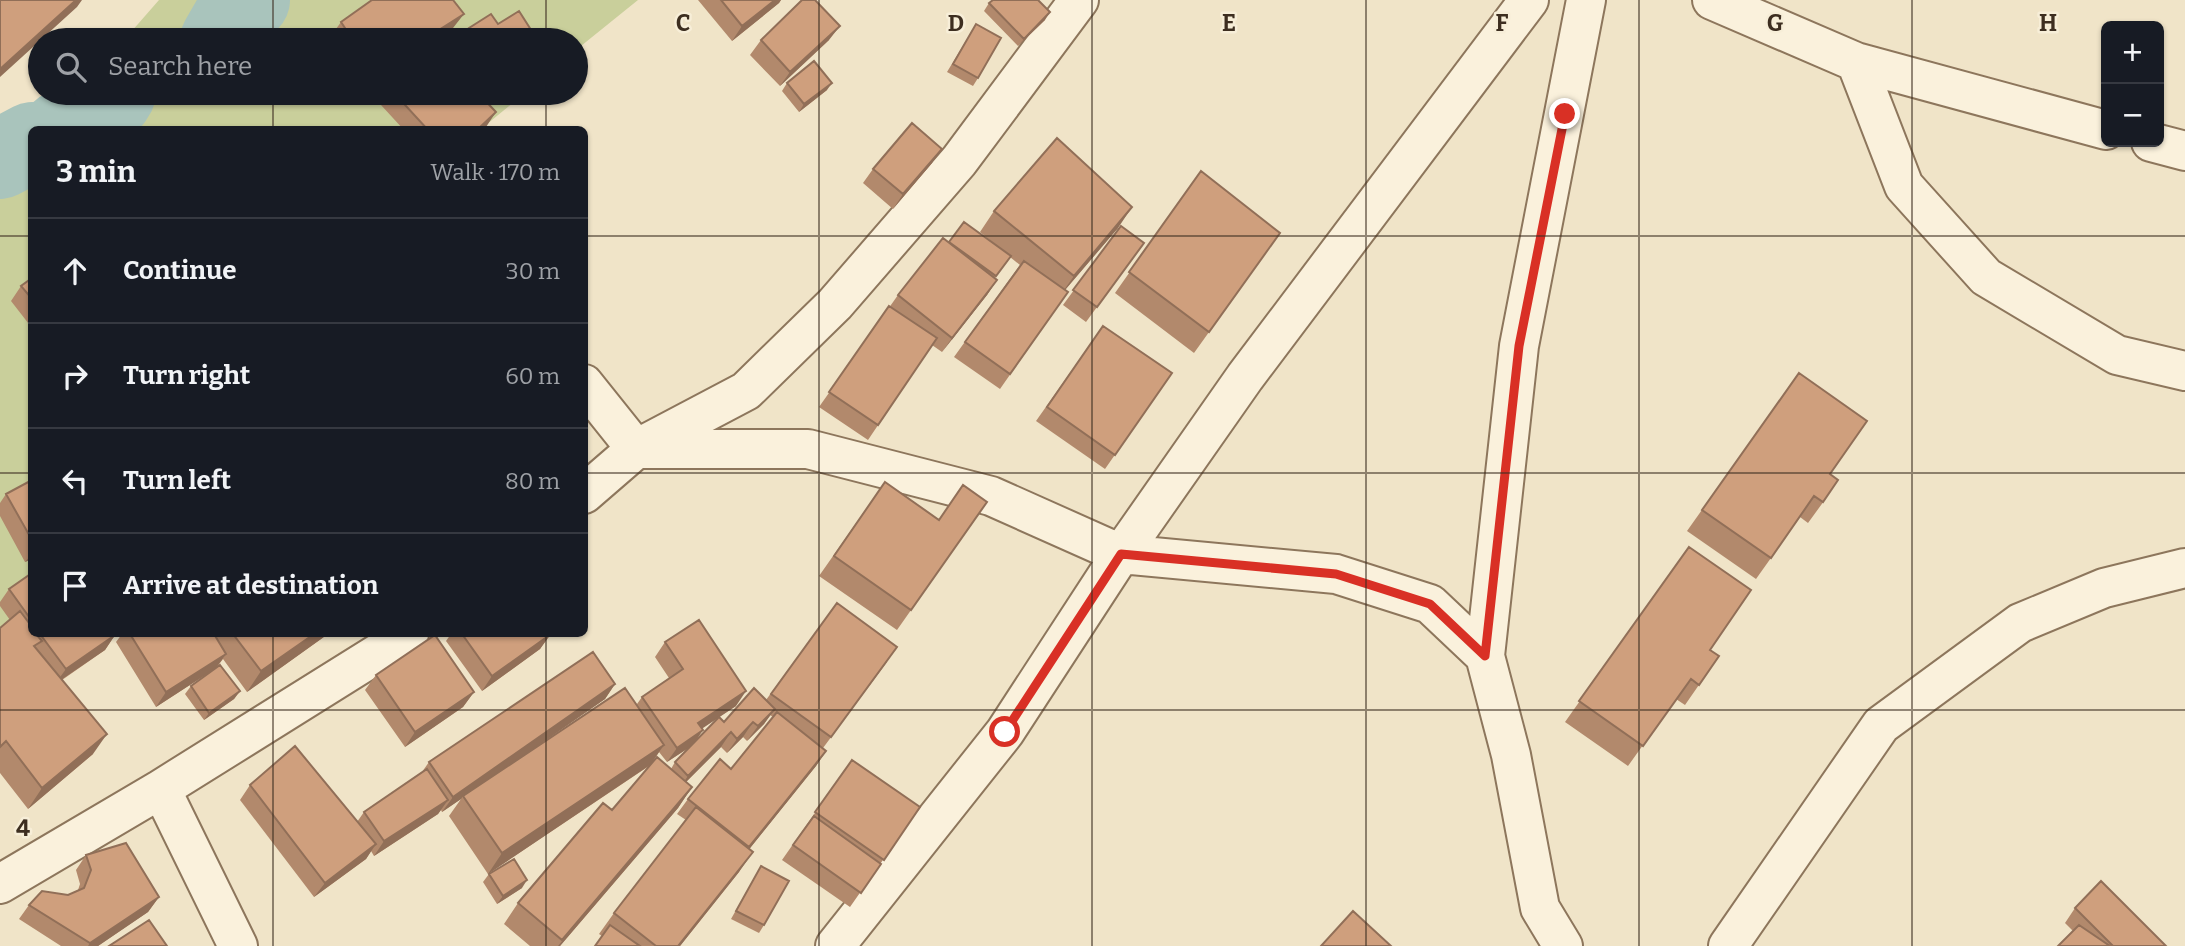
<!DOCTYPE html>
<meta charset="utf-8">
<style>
:root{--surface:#171b24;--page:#242831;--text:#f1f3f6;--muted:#9ea1a6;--line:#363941}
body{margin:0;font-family:Bitter,serif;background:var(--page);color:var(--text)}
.controls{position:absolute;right:21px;top:21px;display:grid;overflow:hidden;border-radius:10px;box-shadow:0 2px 5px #0004}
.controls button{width:63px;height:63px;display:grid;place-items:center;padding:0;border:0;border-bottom:2px solid var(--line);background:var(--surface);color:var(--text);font:35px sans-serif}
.stop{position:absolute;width:21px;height:21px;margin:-16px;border:5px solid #d93025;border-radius:50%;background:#fff}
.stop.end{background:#d93025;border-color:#fff;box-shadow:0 2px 7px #0008}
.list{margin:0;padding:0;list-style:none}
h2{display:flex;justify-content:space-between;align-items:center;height:91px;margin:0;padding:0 28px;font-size:30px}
h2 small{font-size:23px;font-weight:400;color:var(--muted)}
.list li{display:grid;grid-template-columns:46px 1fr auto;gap:21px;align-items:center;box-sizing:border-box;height:105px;padding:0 28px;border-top:2px solid var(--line)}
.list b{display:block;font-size:26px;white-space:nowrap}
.list em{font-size:23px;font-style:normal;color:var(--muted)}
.icon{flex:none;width:38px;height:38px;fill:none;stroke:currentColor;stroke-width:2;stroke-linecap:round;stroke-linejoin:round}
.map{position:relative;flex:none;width:2185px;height:946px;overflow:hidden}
.search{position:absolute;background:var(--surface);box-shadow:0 2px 5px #0004;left:28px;top:28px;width:560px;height:77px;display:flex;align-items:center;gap:18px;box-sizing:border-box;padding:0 24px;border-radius:38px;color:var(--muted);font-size:26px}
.panel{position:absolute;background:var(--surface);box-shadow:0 2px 5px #0004;left:28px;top:126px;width:560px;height:511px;border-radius:10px}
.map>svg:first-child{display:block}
.green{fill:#c9cf9b}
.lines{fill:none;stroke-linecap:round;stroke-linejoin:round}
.river{stroke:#a9c4bc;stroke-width:80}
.minor-casing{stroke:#8d765c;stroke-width:42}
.minor{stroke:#faf1dc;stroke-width:38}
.wall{fill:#b2896c;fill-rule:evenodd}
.shaded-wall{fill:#916f58}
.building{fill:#cf9f7d;stroke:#916f58;stroke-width:2}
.route{stroke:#d93025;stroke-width:9}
.grid{fill:none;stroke:#3d2e20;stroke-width:2;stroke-opacity:0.55}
.grid-label{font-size:23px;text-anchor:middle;font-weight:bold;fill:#3d2e20;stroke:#f7eed8;stroke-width:5;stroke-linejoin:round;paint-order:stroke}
</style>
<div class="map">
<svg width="2185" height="946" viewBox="0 0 2185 946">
<rect width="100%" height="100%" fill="#f0e4c8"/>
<path class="green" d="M159,0h479l-62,50v-10h-452z
M79,93h446l-44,36 -449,1v504l-32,23v-524l70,-30z"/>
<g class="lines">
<path class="river" d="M220,40l19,-33 11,-7
M62,130c20,-9 43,-16 54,-37
M0,159l32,-17"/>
<g class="minor-casing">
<path id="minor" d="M1712,0l144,62 250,68
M1856,62l48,124 82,91 131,78 68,16
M2151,142l34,9
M584,384l52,65h172l183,47 130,58 215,20 94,30 55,52 26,99 29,153 23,38
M584,494l52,-45 110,-58 89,-87 124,-143 120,-161
M1485,656l34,-310 67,-346
M161,789l77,157
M0,884l161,-95 248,-155
M835,946l170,-214 116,-178 124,-177 284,-377
M1728,946l153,-221 139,-102 84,-35 81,-20"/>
</g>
<use href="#minor" class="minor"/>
</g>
<path class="wall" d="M698,0h83l-2,3 -47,38z
M989,3l56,17 -27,26 -34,-35z
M341,22l112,6 -18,12h-102l-2,-4z
M498,24l35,9 -5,7h-61l-3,-5 5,-7z
M976,24l2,54 -5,8 -26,-14z
M761,40h68l-49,46 -30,-31z
M787,83l40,7 -28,22 -17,-21z
M390,93h88l8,34 -3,3h-79l-23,-25z
M932,163l-39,46 -30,-26 10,-14z
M1201,171l79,62 -86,120 -79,-60z
M994,211l124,17 -53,62 3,2 -68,97 -46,-32 66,-92 -10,-8 -15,21 2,2 -10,15 -45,57 -10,-7 -64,95 -49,-33 79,-112 51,-53 53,8 -22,-18z
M1121,226l23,17 -58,79 -23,-17z
M32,278v50l-21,-27 10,-15z
M1103,326l69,47 -67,96 -69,-48z
M1799,373l31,101 -6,27 -16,22 -8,-6 -44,62 -69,-48z
M32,480v79l-7,3 -25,-46v-13l6,-9z
M885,482l54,38 48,-18 -90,128 -78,-54z
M1689,547l21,103 9,6 -34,49 -9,-6 -48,67 -63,-44z
M32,573v61h85l-2,1 -10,15 -43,30 31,74 -65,55 -28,-36v-145l10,-8 -10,-14v-4l9,-13z
M837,603l50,59 -64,86 3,3 -10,15 -67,83 -10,23 -59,74h-85l7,-10 -3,-2 15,-21 72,-93 -9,-6 11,-15 43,-30 42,-52 -3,-2 -6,9 -17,17 -4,-4 -16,16 -6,-6 -35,35 6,5 -14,21 -118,138h-30l-26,-22 14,-21 94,-93 37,-44 -161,108 -39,-58 12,-17 -19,13 -1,-2 -3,4 -64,42 -3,-5 -5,8 -52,38 -74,-97 10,-15 107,37 7,-10 58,-40 7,-10 186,-78 -10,15 -82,57 114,-52 5,-7 27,-19 -14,-21 10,-15 71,64 -34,22 -6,13 28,-19 42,-22zM690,747l-15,15 -4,7 -18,-8 6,-9 8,10z
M122,634h206l-81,58 -24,-33 -7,9 24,23 -6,8 -30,21 -19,-26 6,-8 22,-16 -57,37 -40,-65z
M451,634h99l-10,15 -58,42 -36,-50z
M376,675l98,17 -11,15 -58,40 -40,-57z
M852,760l68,47 -70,100 -68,-47z
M86,855l73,42 -11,15 -50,34h-37l-42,-27 10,-14 39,-10 10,-5 2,-6 -4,-14z
M761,866l3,59 -5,8 -28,-14z
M489,874l33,14 -25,16 -14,-22z
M2075,908l91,38h-108l15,-15 -8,-8z"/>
<path class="shaded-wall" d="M76,0h6l-5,7 -77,70v-8z
M775,0h6l-2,3 -47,38 10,-15z
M1050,12l-5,8 -27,26 6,-7z
M464,14l-11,14 -18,12h-12z
M840,26l-11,14 -49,46 10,-14z
M533,33l-5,7h-6z
M832,83l-5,7 -28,22 5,-8z
M496,112l-10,15 -3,3h-6z
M942,149l-10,14 -39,46 10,-15z
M1132,207l-14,21 -59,69 15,-21z
M997,280l-10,15 -45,57 10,-14z
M32,554v5l-7,3z
M115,634h2l-2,1 -10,15 -50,34 11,-15 47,-33z
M314,634h14l-81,58 14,-21z
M551,634l-11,15 -58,42 10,-15z
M226,654l-10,14 -60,39 10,-15z
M615,684l-10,15 -141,98 -1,-1 -2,3 -19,13 11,-15z
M240,691l-6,8 -30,21 5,-7z
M746,691l-10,15 -48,32 10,-15z
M474,692l-11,15 -58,40 10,-15z
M775,709l-11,15 -17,17 11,-15z
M753,722l-10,15 -16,16 10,-14z
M703,730l-10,15 -26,17 10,-14z
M731,732l-10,15 -43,43 10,-14z
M107,734l-14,20 -65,55 14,-21z
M664,745l-14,20 -162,109 14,-21z
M826,751l-10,15 -77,96 10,-15z
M692,787l-14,21 -118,138h-2z
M448,800l-10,14 -64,42 10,-15z
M376,844l-10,15 -52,38 11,-14z
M753,852l-14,20 -59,74h-2z
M527,880l-5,8 -25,16 6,-8z
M159,897l-11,15 -50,34h-10l2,-3z"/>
<path class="building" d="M0,0h76l-76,69z
M372,0h81l11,14 -41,26h-70l-12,-18z
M721,0h54l-33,26z
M802,0h13l25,26 -50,46 -29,-32z
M993,0h45l12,12 -26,27 -35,-36z
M519,11l14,22 -11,7h-45l-8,-12 22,-14 7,10z
M976,24l25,14 -23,40 -25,-14z
M814,61l18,22 -28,21 -17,-21z
M394,93h84l18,19 -19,18h-49z
M912,123l30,26 -39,45 -30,-25z
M1057,138l75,69 -58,69 -80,-65z
M1201,171l79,62 -71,99 -80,-60z
M964,222l47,34 -15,20 -47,-34z
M1121,226l23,17 -47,64 -24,-17z
M943,238l54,42 -45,58 -54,-43z
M1024,261l44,31 -58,82 -45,-32z
M32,278v21l-11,-13z
M889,306l48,32 -59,87 -49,-33z
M1103,326l69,47 -57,82 -68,-48z
M1799,373l68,48 -37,53 8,6 -15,22 -9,-6 -43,62 -69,-48z
M32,480v60l-26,-46z
M885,482l54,38 24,-35 24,17 -76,108 -77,-54z
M1689,547l62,43 -41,60 9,6 -20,29 -8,-6 -48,67 -64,-45z
M32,573v48l-23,-32z
M837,603l60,44 -66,90 -60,-43z
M20,611l12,16v7h4l6,7 -8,5 73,88 -65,54 -36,-47 -6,6v-119z
M699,620l47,71 -48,32 5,7 -26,18 -35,-51 41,-28 -18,-27z
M40,634h74l1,1 -49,34z
M130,634h84l12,20 -60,38z
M233,634h81l-53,37z
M462,634h89l-59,42z
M435,635l39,57 -59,40 -39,-57z
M593,652l22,32 -162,113 -24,-35z
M220,665l20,26 -31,22 -18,-27z
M625,688l39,57 -162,108 -39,-57z
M754,688l21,21 -17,17 -5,-4 -16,17 -6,-7 -43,44 -13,-14 44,-45 5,5z
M777,712l49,39 -77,96 -61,-48 32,-40 11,10z
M295,746l81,98 -51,39 -75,-98z
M657,757l35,30 -130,153 -44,-37 85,-100 9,7z
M852,760l68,47 -36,53 -69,-48z
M427,769l21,31 -64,41 -20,-29z
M696,807l57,45 -75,94h-22l-42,-33z
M814,816l67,48 -20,29 -68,-48z
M126,843l33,54 -69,46 -61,-38 13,-14 26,4 16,-7 7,-18 -5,-15z
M514,859l13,21 -24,16 -14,-22z
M761,866l28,15 -25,44 -28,-14z
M2101,881l65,65h-53l-38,-38z
M1353,911l38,35h-70z
M149,920l18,26h-58z
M610,925l30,21h-45z
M2079,925l31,21h-52z"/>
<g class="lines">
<path class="route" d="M1005,732l116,-178 215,20 94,30 55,52 34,-310 46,-232"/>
</g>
<path class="grid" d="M273,0v40M546,0v40M819,0v946M1092,0v946M1366,0v946M1639,0v946M1912,0v946M273,93v37M546,93v37M0,236h32M584,236h1601M0,473h32M584,473h1601M273,634v312M546,634v312M0,710h2185"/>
<g class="grid-label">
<text x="683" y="31">C</text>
<text x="956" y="31">D</text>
<text x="1229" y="31">E</text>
<text x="1502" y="31">F</text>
<text x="1775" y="31">G</text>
<text x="2048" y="31">H</text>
<text x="23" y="836">4</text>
</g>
</svg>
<div class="controls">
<button>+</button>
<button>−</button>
</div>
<div class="stop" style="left:1005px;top:732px"></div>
<div class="stop end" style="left:1565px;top:114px"></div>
<div class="search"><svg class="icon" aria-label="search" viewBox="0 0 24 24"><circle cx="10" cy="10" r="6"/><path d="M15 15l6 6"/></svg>Search here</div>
<section class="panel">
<h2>3 min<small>Walk · 170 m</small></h2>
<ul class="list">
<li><svg class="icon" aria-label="ahead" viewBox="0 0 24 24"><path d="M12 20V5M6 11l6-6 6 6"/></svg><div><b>Continue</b></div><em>30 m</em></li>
<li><svg class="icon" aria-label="right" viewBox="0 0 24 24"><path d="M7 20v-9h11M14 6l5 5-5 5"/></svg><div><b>Turn right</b></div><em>60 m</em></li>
<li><svg class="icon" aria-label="left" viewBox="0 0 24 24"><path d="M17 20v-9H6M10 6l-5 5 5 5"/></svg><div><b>Turn left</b></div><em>80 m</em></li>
<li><svg class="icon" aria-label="arrive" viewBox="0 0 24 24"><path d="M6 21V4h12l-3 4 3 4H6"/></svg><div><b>Arrive at destination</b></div></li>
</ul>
</section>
</div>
